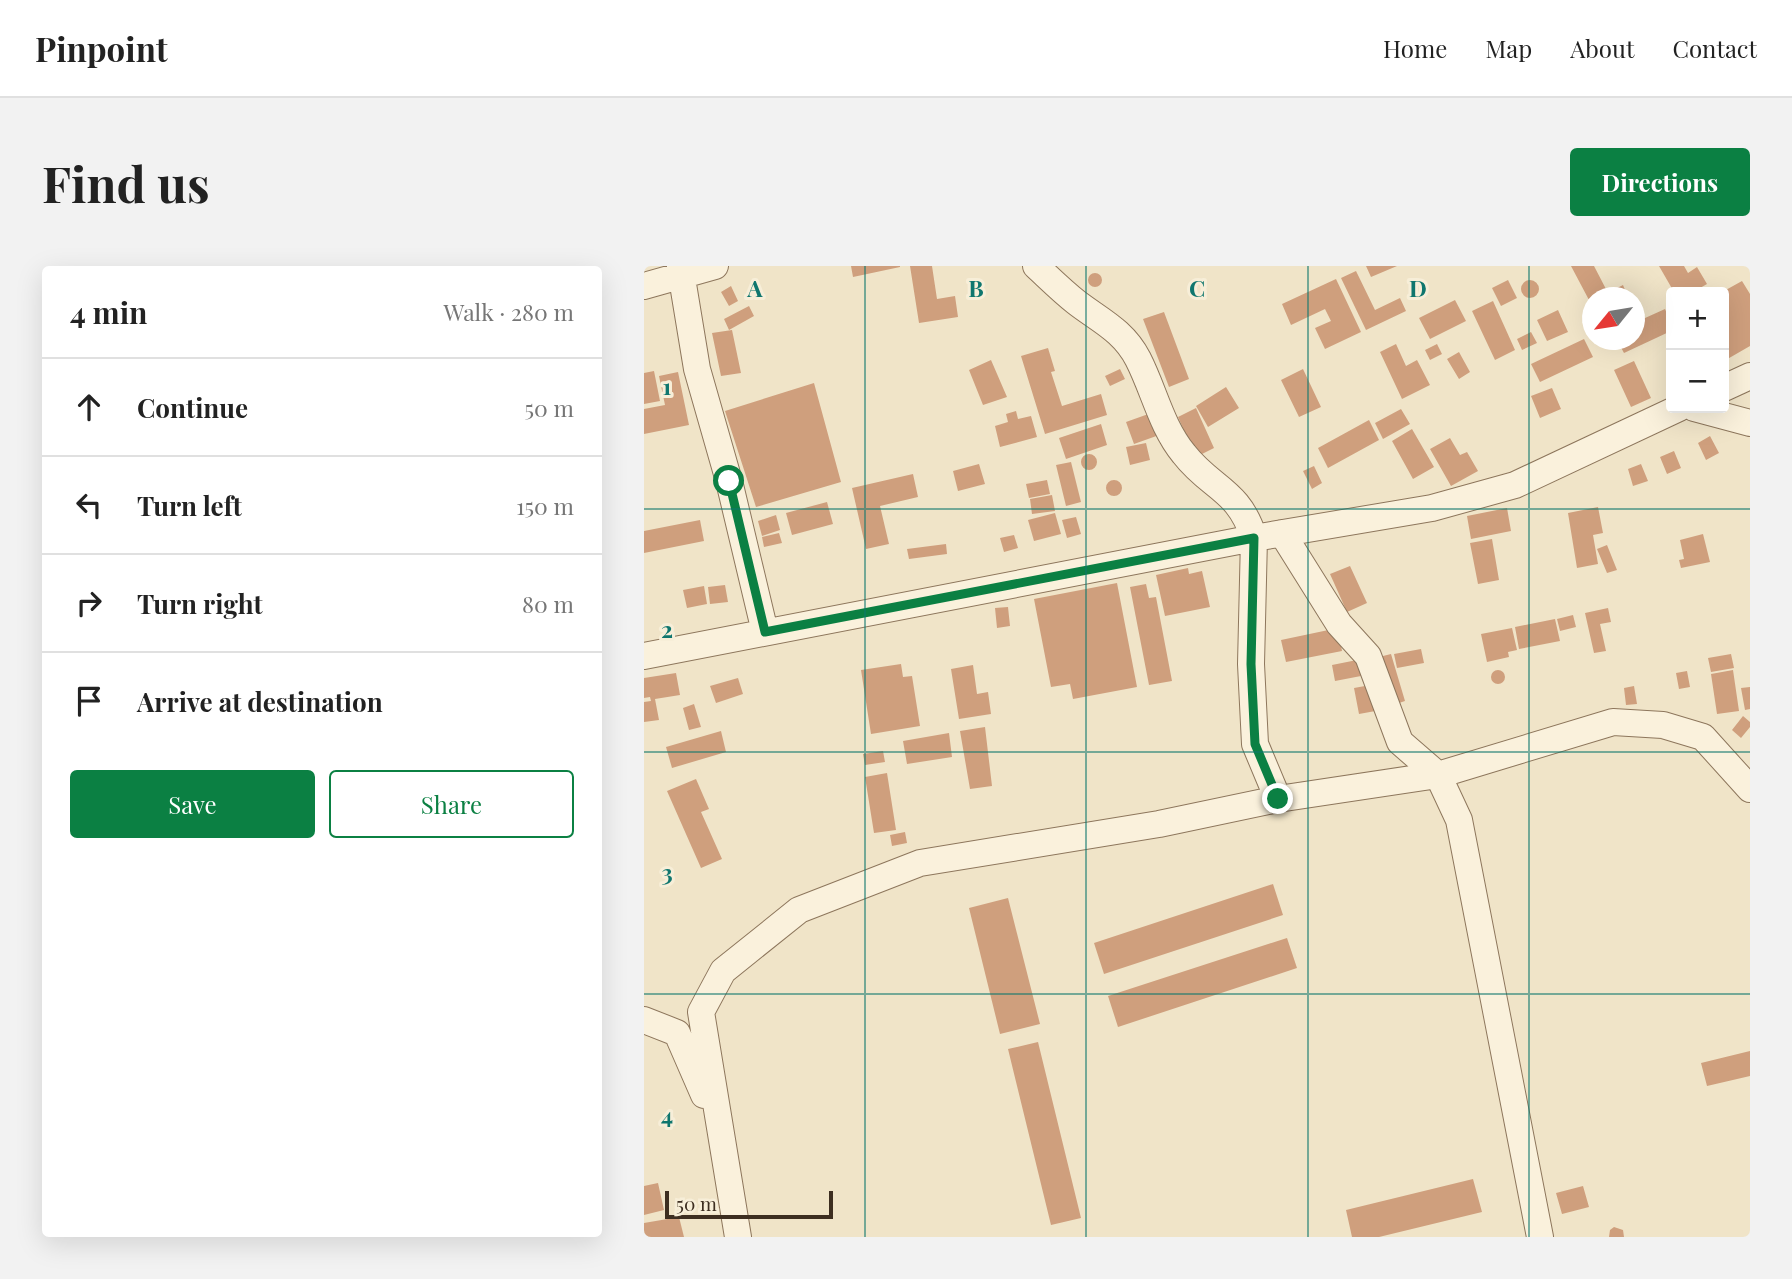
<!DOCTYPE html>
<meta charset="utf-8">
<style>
:root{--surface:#fff;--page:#f2f2f2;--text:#222;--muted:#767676;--line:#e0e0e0;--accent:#0b8043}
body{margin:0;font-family:"Playfair Display",serif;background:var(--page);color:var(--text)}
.controls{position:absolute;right:21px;top:21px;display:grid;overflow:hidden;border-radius:7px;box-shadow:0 7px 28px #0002}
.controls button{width:63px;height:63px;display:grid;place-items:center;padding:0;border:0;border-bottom:2px solid var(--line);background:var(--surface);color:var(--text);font:35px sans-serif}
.compass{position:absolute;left:938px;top:21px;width:63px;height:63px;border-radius:50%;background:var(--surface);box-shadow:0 7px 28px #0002;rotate:240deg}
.scale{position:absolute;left:21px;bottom:18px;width:168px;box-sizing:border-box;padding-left:7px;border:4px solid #3d2e20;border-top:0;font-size:19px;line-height:24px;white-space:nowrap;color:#3d2e20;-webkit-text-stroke:5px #f7eed8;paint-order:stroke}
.stop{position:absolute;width:21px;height:21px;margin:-16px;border:5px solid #0b8043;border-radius:50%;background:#fff}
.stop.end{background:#0b8043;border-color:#fff;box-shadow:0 2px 7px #0008}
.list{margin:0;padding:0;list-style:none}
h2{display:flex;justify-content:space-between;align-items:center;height:91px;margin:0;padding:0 28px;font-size:30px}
h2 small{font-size:23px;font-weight:400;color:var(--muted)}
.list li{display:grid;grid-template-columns:46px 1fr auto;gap:21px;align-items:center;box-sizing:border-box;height:98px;padding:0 28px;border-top:2px solid var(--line)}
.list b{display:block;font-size:26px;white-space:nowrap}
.list em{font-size:23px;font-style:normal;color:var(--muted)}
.actions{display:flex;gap:14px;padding:21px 28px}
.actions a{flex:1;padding:16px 0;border:2px solid var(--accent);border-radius:7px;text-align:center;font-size:24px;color:var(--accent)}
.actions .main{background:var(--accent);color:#fff}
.icon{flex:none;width:38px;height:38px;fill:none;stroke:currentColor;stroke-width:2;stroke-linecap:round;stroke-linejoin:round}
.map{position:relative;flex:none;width:1106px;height:971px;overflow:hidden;border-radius:7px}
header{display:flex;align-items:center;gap:42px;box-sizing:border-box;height:98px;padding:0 35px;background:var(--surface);border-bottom:2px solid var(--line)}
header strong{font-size:33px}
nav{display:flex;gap:38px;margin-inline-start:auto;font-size:24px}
.intro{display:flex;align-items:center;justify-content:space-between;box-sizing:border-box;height:168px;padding:0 42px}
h1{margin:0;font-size:49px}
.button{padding:18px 32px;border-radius:7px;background:var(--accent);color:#fff;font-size:24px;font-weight:700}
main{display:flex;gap:42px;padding:0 42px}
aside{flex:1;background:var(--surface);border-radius:7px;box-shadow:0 7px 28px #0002}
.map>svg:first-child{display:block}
.building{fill:#cf9f7d}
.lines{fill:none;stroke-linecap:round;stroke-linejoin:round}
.street-casing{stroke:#8d765c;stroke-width:28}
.street{stroke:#faf1dc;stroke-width:26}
.route{stroke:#0b8043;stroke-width:9}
.grid{fill:none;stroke:#0f766e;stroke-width:2;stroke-opacity:0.55}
.grid-label{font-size:23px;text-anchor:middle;font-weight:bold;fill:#0f766e;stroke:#f7eed8;stroke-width:6;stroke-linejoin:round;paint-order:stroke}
</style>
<header>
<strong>Pinpoint</strong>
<nav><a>Home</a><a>Map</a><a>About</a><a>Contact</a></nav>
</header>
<div class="intro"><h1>Find us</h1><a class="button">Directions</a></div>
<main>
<aside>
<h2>4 min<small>Walk · 280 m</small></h2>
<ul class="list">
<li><svg class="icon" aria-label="ahead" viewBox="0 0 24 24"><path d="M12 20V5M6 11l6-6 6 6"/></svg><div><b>Continue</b></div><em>50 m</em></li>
<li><svg class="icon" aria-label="left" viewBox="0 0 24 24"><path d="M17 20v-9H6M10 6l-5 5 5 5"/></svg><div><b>Turn left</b></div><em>150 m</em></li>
<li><svg class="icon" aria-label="right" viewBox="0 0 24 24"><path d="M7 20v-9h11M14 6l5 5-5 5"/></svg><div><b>Turn right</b></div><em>80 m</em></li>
<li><svg class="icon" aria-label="arrive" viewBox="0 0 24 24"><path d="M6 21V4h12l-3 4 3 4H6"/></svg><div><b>Arrive at destination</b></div></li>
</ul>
<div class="actions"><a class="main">Save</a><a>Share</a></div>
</aside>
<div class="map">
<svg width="1106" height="971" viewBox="0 0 1106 971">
<rect width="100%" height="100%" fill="#f0e4c8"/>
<path class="building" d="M207,0h49v1l-47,10z
M266,0h22l5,33 18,-3 3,21 -39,6z
M722,0h31l-26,11z
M927,0h23l13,25 -18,9z
M1015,0h25l4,7 9,-6 10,17 -14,8h-19z
M712,5l19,39 25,-12 6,13 -40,19 -25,-52z
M444 14a7 7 0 1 1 14 0a7 7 0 1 1-14 0Z
M692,13l25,53 -36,17 -10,-21 16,-7 -6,-12 -34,16 -9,-21z
M864,14l9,18 -16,8 -9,-18z
M877 23a9 9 0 1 1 18 0a9 9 0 1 1-18 0Z
M1098,15l8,13v52l-26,15v-70z
M979,19l4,10 -4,3h-25z
M87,20l7,15 -9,5 -8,-14z
M811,34l11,21 -36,18 -11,-21z
M849,35l22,49 -20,10 -23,-49z
M105,40l5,10 -25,14 -5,-11z
M1021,43l6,13v9l-47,22 -7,-13h17v-17z
M914,44l10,22 -21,9 -10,-21z
M520,46l25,67 -20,8 -26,-68z
M88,64l9,43 -20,3 -9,-43z
M887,66l6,11 -15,7 -5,-11z
M940,73l9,18 -53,25 -9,-18z
M752,78l10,22 11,-6 13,25 -28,14 -22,-47z
M793,78l5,10 -12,6 -5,-10z
M404,82l7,23 -4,1 11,34 39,-12 6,21 -62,19 -24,-78z
M815,86l11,20 -11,7 -12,-20z
M347,94l16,37 -24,8 -14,-35z
M990,95l17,37 -20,9 -17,-37z
M476,103l5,10 -15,7 -5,-10z
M659,103l18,38 -22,10 -18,-37z
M10,105l6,30 -16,3v-31z
M34,106l11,53 -45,9v-25l21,-4 -6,-29z
M170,117l27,99 -85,25 -31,-96z
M582,121l13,21 -31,19 -12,-21z
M908,122l9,21 -21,9 -9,-22z
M552,142l18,40 -18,9 -18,-40z
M757,143l9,15 -27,15 -8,-16z
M372,145l2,8 13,-3 6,21 -37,10 -5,-21 13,-4 -2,-8z
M510,146l8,22 -28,10 -8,-22z
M725,154l10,20 -51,28 -10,-20z
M457,158l6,21 -41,14 -7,-21z
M768,163l22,38 -21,12 -21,-38z
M1066,170l9,17 -13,7 -8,-17z
M806,172l10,17 7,-3 11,19 -27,15 -21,-37z
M502,177l4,17 -20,5 -4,-18z
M1030,185l7,17 -14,6 -7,-17z
M437 196a8 8 0 1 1 16 0a8 8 0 1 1-16 0Z
M427,196l10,40 -15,4 -10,-41z
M335,198l6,20 -27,7 -5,-20z
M997,198l7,17 -15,5 -5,-17z
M670,200l8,17 -10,6 -9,-18z
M269,208l5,23 -38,9 9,38 -23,5 -14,-61z
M462 222a8 8 0 1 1 16 0a8 8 0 1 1-16 0Z
M403,214l3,14 -21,4 -3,-14z
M408,229l3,16 -23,3 -2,-15z
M183,236l6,22 -41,11 -6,-22z
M954,241l5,26 -10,2 5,29 -21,4 -9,-55z
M863,242l4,23 -40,8 -4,-23z
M411,247l6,21 -27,7 -6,-21z
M132,249l4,15 -18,6 -4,-15z
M432,251l5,17 -14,4 -5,-18z
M56,254l4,21 -60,12v-22z
M135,267l3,10 -18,4 -2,-10z
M1059,268l7,28 -29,6 -2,-8 5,-1 -4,-19z
M370,269l4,13 -14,4 -4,-14z
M848,273l7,41 -21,4 -8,-41z
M302,278l1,10 -38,5 -2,-10z
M963,279l10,25 -10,3 -10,-24z
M706,300l17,37 -20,9 -17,-38z
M544,302l1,6 13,-3 8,36 -45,9 -9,-41z
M473,317l20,104 -64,12 -3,-15 -19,3 -17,-88z
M502,318l3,14 7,-1 16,84 -23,4 -19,-98z
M81,319l3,17 -18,2 -2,-17z
M60,320l3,18 -20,4 -4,-18z
M364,341l2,19 -13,2 -2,-20z
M964,342l3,14 -11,2 6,27 -12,2 -9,-40z
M929,349l3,12 -16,4 -3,-12z
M911,353l5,22 -41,8 -4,-22z
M694,362l4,23 -56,11 -5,-22z
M868,362l5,22 -9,2 1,5 -22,5 -6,-28z
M777,383l3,14 -27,5 -3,-14z
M747,388l14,47 -12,4 -14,-48z
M1087,388l3,14 -23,4 -3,-14z
M713,394l4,16 -26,5 -3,-16z
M257,398l2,13 9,-1 8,50 -49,8 -10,-64z
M329,399l4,29 11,-2 3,22 -32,5 -8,-50z
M1089,404l6,41 -22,3 -6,-40z
M847 411a7 7 0 1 1 14 0a7 7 0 1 1-14 0Z
M1043,405l3,16 -11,2 -3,-16z
M32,407l4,22 -25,4 4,21 -15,2v-20l7,-1 -1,-4 -6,1v-20z
M94,412l5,16 -27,9 -6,-17z
M732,418l5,26 -22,4 -5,-26z
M990,420l3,18 -11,1 -2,-17z
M1106,421v22l-5,1 -4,-22z
M50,438l7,23 -12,3 -6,-22z
M1099,450l7,6v5l-9,11 -9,-8z
M341,461l7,59 -22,3 -10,-58z
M77,465l5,21 -54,16 -6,-21z
M305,467l3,24 -45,7 -4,-23z
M239,485l2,11 -20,3 -2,-11z
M243,507l9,57 -22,3 -9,-56z
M52,513l13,30 -8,3 21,47 -21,9 -34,-77z
M261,566l2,11 -15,3 -2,-11z
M629,618l10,31 -179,59 -10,-31z
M364,632l32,126 -40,10 -31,-126z
M643,672l10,30 -179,59 -10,-31z
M394,776l43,176 -30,7 -43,-176z
M1106,785v25l-43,10 -6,-23z
M829,913l9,33 -103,25h-27l-6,-27z
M14,917l6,27 -20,5v-29z
M939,920l6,21 -27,7 -6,-21z
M35,951l5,20h-40v-14z
M970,961l9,3 1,7h-15l1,-7z"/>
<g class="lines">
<g class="street-casing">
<path id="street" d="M36,0l17,103 32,112 36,151
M392,0c13,12 26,25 40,36 23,18 47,28 62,57 16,31 23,67 46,95 27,35 55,35 70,84l-3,126 4,80 23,55
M0,20l71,-20
M1080,122l26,-12
M1050,142l56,15
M638,267l57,91 29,32 32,86 38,33 175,-53 50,3 40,12 47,52
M0,390l610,-118 178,-30 83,-23 164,-77
M0,754l33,13 27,62
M94,971l-37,-225 22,-41 76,-61 121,-47 239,-39 119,-25 160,-24 21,45 81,417"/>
</g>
<use href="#street" class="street"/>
</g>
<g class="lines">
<path class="route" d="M85,215l36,151 489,-94 -3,126 4,80 23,55"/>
</g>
<path class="grid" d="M221,0v971M442,0v971M664,0v971M885,0v971M0,243h1106M0,486h1106M0,728h1106"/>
<g class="grid-label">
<text x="111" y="31">A</text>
<text x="332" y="31">B</text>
<text x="553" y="31">C</text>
<text x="774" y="31">D</text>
<text x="23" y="129">1</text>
<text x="23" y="372">2</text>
<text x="23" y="615">3</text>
<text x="23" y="858">4</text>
</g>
</svg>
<div class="controls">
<button>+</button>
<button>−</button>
</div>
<svg class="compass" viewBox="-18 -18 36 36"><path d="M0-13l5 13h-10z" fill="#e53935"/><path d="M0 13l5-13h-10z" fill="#767676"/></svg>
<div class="scale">50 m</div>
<div class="stop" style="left:85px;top:215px"></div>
<div class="stop end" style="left:634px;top:533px"></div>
</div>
</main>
